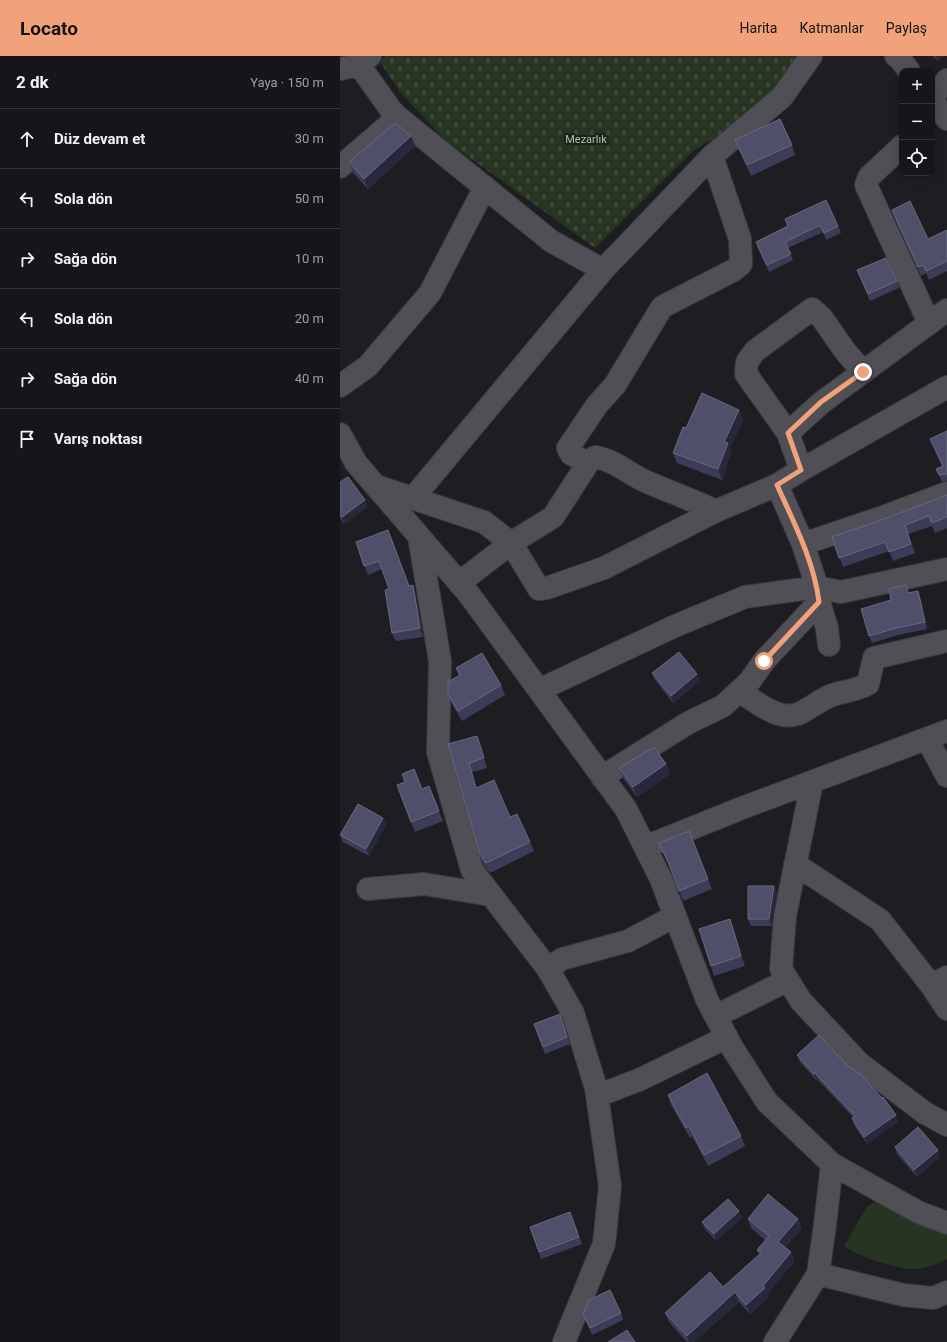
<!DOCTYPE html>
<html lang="tr">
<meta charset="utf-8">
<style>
:root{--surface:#16161a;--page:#1f1f23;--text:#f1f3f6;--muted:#9e9fa2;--line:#353539;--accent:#f1a27b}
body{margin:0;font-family:Roboto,sans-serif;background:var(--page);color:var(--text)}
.controls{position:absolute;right:12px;top:12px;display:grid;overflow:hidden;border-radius:8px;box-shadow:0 2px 10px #0003}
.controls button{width:36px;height:36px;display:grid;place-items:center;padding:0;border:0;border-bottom:1px solid var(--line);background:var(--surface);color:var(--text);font:20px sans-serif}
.stop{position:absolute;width:12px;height:12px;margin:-9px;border:3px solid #f1a27b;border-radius:50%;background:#fff}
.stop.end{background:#f1a27b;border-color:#fff;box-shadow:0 1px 4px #0008}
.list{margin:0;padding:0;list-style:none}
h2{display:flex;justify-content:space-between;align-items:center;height:52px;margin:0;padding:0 16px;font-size:17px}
h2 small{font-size:13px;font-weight:400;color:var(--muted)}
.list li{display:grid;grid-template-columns:26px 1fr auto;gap:12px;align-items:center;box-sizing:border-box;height:60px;padding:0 16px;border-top:1px solid var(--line)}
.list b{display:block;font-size:15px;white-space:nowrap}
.list em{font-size:13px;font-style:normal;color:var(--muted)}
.icon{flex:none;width:22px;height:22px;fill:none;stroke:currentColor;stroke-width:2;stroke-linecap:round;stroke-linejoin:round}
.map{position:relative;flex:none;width:607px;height:1286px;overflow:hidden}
header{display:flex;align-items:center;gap:24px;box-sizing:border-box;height:56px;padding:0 20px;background:var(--accent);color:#111}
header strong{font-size:19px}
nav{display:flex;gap:22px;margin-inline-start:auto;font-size:14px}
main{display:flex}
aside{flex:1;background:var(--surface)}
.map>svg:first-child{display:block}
.green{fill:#263421}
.cemetery{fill:url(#cemetery-stones)}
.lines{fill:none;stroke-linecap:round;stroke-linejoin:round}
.minor-casing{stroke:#3b3b3f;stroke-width:24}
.minor{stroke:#4f4f55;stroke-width:22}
.wall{fill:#3c3c59}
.shaded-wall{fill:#28283c}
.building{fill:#4f4f69;stroke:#68687f}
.route{stroke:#f1a27b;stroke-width:5}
.labels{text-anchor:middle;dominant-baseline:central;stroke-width:3.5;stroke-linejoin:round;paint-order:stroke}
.park-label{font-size:11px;fill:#a6cd97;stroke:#1e1e22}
</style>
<header>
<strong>Locato</strong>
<nav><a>Harita</a><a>Katmanlar</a><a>Paylaş</a></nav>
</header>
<main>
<aside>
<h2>2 dk<small>Yaya · 150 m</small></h2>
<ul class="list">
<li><svg class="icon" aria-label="ahead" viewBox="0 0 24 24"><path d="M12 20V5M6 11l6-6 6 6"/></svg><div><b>Düz devam et</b></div><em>30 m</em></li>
<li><svg class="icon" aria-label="left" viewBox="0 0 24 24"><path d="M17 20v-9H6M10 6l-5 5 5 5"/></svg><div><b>Sola dön</b></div><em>50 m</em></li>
<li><svg class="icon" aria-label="right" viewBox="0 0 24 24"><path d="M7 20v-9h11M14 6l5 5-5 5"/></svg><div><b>Sağa dön</b></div><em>10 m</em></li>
<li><svg class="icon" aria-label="left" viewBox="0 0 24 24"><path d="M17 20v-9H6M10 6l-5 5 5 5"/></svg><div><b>Sola dön</b></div><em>20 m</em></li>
<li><svg class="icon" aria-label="right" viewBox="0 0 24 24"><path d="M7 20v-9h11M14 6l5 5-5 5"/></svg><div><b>Sağa dön</b></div><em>40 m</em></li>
<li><svg class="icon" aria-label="arrive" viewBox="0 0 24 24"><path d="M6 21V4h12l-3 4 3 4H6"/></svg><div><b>Varış noktası</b></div></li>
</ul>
</aside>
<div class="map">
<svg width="607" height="1286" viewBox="0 0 607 1286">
<defs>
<pattern id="cemetery-stones" width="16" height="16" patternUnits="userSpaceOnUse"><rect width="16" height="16" fill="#263421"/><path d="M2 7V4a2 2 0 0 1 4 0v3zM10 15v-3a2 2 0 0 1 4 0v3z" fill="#3b4837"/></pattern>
</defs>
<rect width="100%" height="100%" fill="#1e1e22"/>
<path class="green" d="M537,1145l70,32v26c-9,6 -22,9 -32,10 -16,1 -59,-13 -71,-23l23,-40z"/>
<path class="cemetery" d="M45,0h415l-30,39 -35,30 -42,26 -98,97 -150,-108 -44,-47 -21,-31z"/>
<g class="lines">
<g class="minor-casing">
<path id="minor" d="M556,0l4,3 9,12
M19,9l32,45 7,7 153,124 52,29
M0,13l19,-4 11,-9
M592,41l15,-17
M592,44l15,19
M562,90l-33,31 -3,8 63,138
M0,111l58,-50
M0,330l28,-20 62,-73 55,-106
M448,377l33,-30 126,-93
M0,378l16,29 112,130 158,216 35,70 46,121 26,49 34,53 65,62 86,48 29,11
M248,407l-17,-9 -3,-6 29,-43 18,-20 47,-78 72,-37 7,-6 -1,-25 -28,-83
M461,414l-13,-37 -42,-59 1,-12 8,-11 57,-42 10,9 23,33 18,21
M437,429l26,59 14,43 2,15 8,26 2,17
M36,430l108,36 27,21 28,46 8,-1 57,-20 112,-57 61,-26 24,-15 146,-83
M73,442l190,-228 109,-114 70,-59 29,-41
M79,481l21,124 -2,91 34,118 76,99 25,44 23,75 14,98 -6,58 -40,98
M463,488l80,-27 64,-24
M119,527l52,-40 42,-26 35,-54 7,-6c20,3 35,18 52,25 23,10 46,18 69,29
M199,634l136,-64 70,-29 72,-10 24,5 106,-23
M399,635c16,10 41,32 61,22 11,-5 20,-13 30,-17 12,-5 26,-5 38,-12l6,-26 73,-17
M587,683l20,37
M262,721l86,-54 35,-17 27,-25 14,-20 55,-59
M472,726l-27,134 -4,53 20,32 58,62 66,50 22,12
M305,791l97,-39 205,-77
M455,808l85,56 51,65 16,24
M28,833l56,-5 67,11
M208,913l14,-10 66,-18 47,-25
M591,929l16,-8
M376,960l72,-36
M257,1040l44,-17 86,-42
M478,1218l85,21 30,3 14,-6
M435,1286l43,-68 7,-49 7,-61"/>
</g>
<use href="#minor" class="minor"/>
</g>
<path class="wall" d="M593,0h10l-5,5z
M71,80l4,10 -47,43 -15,-16 -4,-11z
M395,84l57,5 3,10 -44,21 -12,-26z
M552,154l36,29 19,-9v41l-18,9 -3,-7 -5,3 -26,-57z
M445,163l53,7 3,7 -15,7 -3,-8 -35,16 5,12 -24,12 -11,-23 -2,-7 31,-16z
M517,214l40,11 2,7 -29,13z
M399,354l4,10 -13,28 1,5 -9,27 -45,-17 -4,-10 13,-25z
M607,375v50l-5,1 -6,-13 6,-3 -12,-27z
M0,426l25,18 2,7 -23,17 -4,-6z
M607,439v33l-12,5 -3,-7 -24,8 7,19 -22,8 -4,-10 -46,16 -11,-30 52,-18z
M48,474l21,56 7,8 7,43 -27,4 -4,-8 -3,-44 -7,-20 -14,6 -12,-33z
M569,537l12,5 6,31 -29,6 -26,8 -3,-7 22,-36z
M116,612l45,17 4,10 -43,26 -10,-17 -4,-10 11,-19z
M312,617l45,1 3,7 -27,22 -18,-23z
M137,680l10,32 -15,4 4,15 34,30 20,25 4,9 -44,22 -7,-9 -3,-9 -32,-111z
M326,708l4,10 -33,23 -14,-19 -4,-10z
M65,726l17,7 7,-3 14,35 -28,11 -18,-47z
M43,762l3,7 -17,31 -26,-14 -3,-7z
M319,787l49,36 4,10 -29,12 -10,-27 -10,-21z
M434,830l3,7 -5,33h-21l-3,-7z
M390,863l15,47 -31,10 -3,-10z
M222,965l8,23 -25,10 -11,-30z
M457,999l101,67 -31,22 -13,-19 -2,-7 1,-1 -35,-37 -1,1 -17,-19z
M328,1039l73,41 4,10 -37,20 -16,-30 -2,2 -19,-33z
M555,1091l43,3 2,7 -23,20 -20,-23z
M230,1156l12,32 -41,15 -11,-32z
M402,1162l-26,23 -11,-12 -3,-7z
M408,1163h50l4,9 -17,20 6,4 3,10 -27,32 1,4 -18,16 -11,-12 -45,40h-7l-18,-20 -4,-9 58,-26 36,-32 -2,-5 8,-10 -14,-12z
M281,1257l2,7 -31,15 -9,-21z"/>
<path class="shaded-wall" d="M596,0h7l-5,5z
M71,80l4,10 -47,43 -4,-10z
M399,354l4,10 -13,28 1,5 -9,27 -4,-11 6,-27z
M25,444l2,7 -23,17 -2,-7z
M73,529l3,9 7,43 -3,-9z
M578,535l3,7 6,31 -2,-7z
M357,618l3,7 -27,22 -2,-7z
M137,680l4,9 6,23 -3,-10z
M129,707l3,9 7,25 -3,-9z
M326,708l4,10 -33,23 -4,-10z
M43,762l3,7 -17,31 -3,-7z
M434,830l3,7 -5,33 -3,-7z
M390,863l4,10 11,37 -4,-10z
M475,1017l3,7 -1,1 -3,-7z
M556,1059l2,7 -31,22 -3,-7z
M598,1094l2,7 -23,20 -3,-7z
M399,1155l3,7 -26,23 -2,-7z
M458,1163l4,9 -20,24 -4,-10z
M451,1196l3,10 -27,32 1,4 -18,16 -4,-9z
M395,1236l4,10 -45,40h-5l-2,-6z"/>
<path class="building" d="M440,63l12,26 -45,20 -12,-25z
M55,67l16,13 -47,43 -15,-17z
M486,144l12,26 -14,7 -4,-8 -35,17 6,12 -24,11 -11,-23 32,-16 -3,-7z
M570,145l18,38 19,-9v31l-21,10 -3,-6 -5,2 -26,-57z
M546,202l11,23 -29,13 -11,-24z
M362,337l37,17 -15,32 4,1 -10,26 -45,-16 10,-26 3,1z
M607,375v43l-8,1 -3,-6 7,-3 -13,-27z
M8,421l17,23 -23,17 -2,-2v-33z
M607,439v22l-15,6 -3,-7 -24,9 6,19 -22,8 -4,-10 -46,16 -7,-21 52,-18z
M48,474l21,56 4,-1 7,43 -28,5 -7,-43 4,-1 -10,-28 -15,5 -8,-24z
M566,529l2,8 10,-2 7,31 -29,6 -27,8 -8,-27 30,-9 -2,-11z
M339,596l18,22 -26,22 -19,-23z
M142,597l19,32 -43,26 -10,-17v-12l12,-7 -4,-7z
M137,680l7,22 -15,5 7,25 18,-8 16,37 7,-3 13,28 -44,21 -6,-8 -32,-111z
M314,691l12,17 -33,23 -14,-19z
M74,713l8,20 7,-3 10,25 -28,11 -14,-37 8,-3 -3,-8z
M18,748l25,14 -17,31 -26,-14z
M349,775l19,48 -29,12 -10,-27 -10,-21z
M408,830h26l-5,33h-21z
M390,863l11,37 -30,10 -12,-37z
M220,958l7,23 -24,10 -9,-23z
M479,979l28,30 14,10 21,23 1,-1 13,18 -32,22 -12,-19 3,-2 -40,-43 -1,1 -17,-19z
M367,1017l34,63 -37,19 -15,-29 -3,2 -18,-33z
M578,1071l20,23 -24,20 -19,-23z
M428,1138l30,25 -20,23 13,10 -28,34 2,2 -19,17 -11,-13 -48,44 -22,-23 45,-41 13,15 38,-34 -4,-3 12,-14 -21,-17z
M388,1143l11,12 -25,23 -12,-12z
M230,1156l9,25 -40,15 -9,-25z
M270,1234l11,23 -31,15 -7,-14 6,-14z
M287,1274l8,12h-27z"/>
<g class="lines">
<path class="route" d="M424,605l55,-59c-5,-41 -25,-79 -42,-117l24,-15 -13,-37 33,-31 42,-30"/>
</g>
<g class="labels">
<g class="park-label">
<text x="246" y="83">Mezarlık</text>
</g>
</g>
</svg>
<div class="controls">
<button>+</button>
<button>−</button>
<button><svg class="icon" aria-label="locate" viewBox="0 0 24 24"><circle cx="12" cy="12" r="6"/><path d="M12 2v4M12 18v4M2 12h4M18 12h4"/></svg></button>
</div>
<div class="stop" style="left:424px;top:605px"></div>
<div class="stop end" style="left:523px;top:316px"></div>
</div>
</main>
